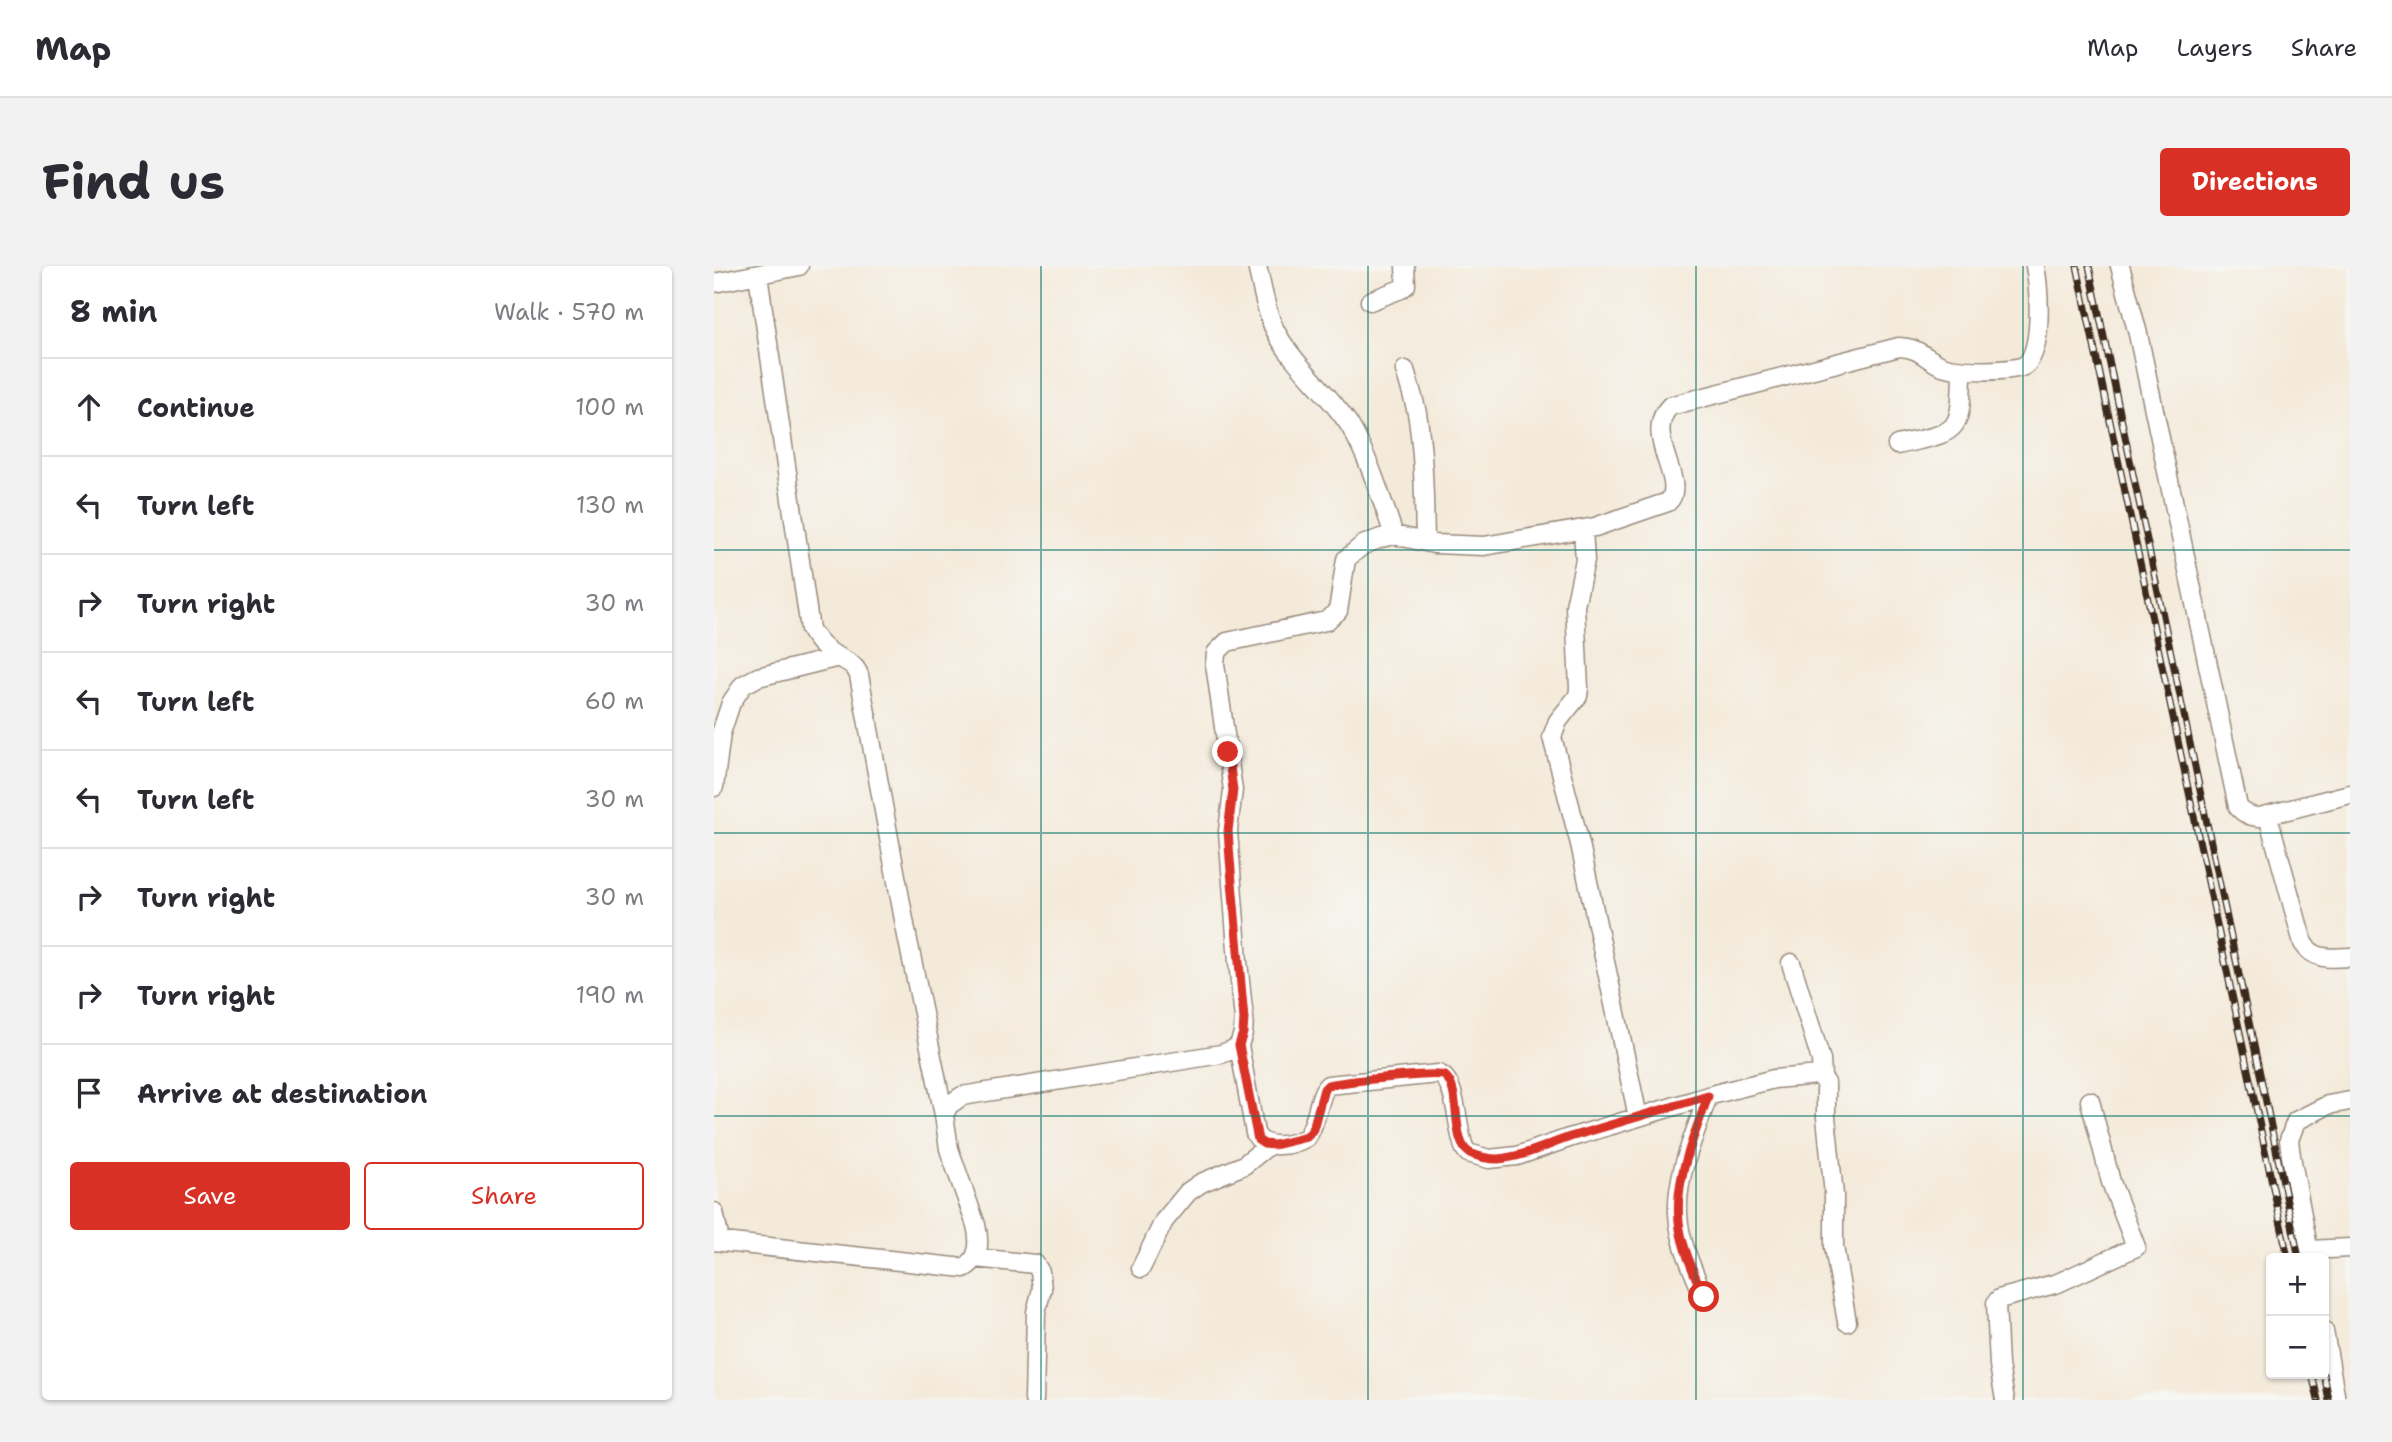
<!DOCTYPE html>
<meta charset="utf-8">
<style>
:root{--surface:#fff;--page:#f2f2f3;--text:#2b2b33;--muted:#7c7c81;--line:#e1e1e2;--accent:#d93025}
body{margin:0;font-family:"Shantell Sans",sans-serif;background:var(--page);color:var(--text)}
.controls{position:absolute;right:21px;bottom:21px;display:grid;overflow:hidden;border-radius:7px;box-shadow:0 2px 5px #0004}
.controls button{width:63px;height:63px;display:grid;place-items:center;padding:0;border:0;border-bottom:2px solid var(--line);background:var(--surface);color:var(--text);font:35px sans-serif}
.stop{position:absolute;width:21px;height:21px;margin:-16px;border:5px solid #d93025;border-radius:50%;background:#fff}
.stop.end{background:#d93025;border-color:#fff;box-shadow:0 2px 7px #0008}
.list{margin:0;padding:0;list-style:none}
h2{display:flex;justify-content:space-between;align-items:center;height:91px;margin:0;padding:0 28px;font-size:30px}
h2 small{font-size:23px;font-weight:400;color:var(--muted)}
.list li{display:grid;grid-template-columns:46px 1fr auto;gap:21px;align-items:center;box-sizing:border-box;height:98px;padding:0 28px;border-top:2px solid var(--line)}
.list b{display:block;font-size:26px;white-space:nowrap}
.list em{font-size:23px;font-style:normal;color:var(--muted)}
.actions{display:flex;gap:14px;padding:21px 28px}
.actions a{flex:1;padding:16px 0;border:2px solid var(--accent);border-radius:7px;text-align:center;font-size:24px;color:var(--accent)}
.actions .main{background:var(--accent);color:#fff}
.icon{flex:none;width:38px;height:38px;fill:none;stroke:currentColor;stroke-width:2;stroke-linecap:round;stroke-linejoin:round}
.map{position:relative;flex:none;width:1636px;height:1134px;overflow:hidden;border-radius:7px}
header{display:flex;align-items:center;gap:42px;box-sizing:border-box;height:98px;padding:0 35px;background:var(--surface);border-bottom:2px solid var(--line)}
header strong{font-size:33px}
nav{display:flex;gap:38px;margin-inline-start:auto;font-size:24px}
.intro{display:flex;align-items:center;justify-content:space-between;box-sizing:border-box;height:168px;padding:0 42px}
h1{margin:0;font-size:49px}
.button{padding:18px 32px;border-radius:7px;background:var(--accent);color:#fff;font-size:24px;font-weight:700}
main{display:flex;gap:42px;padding:0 42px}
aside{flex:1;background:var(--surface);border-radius:7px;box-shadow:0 2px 5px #0004}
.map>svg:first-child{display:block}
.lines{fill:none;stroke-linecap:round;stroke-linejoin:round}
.minor-casing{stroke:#988a7c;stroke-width:21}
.minor{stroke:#fff;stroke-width:18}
.rail-casing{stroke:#3b2a1e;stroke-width:7}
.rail{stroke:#f6f6f2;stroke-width:4.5;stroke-dasharray:13;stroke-linecap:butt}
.route{stroke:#d93025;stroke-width:9}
.grid{fill:none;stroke:#0f766e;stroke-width:2;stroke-opacity:0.55}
</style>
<header>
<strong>Map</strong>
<nav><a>Map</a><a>Layers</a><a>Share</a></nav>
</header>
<div class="intro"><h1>Find us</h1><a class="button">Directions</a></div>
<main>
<aside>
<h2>8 min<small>Walk · 570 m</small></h2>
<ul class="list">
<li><svg class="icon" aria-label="ahead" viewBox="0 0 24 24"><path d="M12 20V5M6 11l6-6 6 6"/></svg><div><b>Continue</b></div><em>100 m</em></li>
<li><svg class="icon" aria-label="left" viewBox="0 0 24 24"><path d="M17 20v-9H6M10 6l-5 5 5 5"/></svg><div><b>Turn left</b></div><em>130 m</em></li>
<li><svg class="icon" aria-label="right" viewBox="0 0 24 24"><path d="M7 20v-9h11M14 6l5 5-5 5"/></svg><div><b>Turn right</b></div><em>30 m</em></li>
<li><svg class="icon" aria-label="left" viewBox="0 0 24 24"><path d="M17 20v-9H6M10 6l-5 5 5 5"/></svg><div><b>Turn left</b></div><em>60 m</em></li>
<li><svg class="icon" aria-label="left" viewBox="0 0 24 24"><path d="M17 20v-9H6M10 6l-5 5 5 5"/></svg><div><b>Turn left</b></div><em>30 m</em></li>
<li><svg class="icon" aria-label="right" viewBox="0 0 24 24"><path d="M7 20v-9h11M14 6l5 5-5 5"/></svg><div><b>Turn right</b></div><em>30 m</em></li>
<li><svg class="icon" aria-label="right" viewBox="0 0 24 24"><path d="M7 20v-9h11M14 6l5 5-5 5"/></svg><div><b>Turn right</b></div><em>190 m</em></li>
<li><svg class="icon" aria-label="arrive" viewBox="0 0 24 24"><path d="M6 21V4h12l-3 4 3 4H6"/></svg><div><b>Arrive at destination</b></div></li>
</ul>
<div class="actions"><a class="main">Save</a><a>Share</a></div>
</aside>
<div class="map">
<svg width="1636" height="1134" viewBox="0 0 1636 1134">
<rect width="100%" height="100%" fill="#f6f6f2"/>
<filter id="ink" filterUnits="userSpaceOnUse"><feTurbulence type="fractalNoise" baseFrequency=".0143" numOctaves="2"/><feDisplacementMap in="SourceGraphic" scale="14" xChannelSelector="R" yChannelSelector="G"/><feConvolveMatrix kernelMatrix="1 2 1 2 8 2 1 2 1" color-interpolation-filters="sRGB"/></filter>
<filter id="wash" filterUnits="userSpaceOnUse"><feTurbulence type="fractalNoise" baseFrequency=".00686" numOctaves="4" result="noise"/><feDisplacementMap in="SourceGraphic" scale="28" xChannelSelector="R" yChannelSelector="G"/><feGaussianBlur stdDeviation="1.57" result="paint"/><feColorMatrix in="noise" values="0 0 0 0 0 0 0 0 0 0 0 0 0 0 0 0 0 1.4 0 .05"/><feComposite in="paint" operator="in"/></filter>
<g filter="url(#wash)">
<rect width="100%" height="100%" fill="#f4eada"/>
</g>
<g filter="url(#ink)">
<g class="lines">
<g class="minor-casing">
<path id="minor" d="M543,0c5,20 8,43 17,62 18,37 54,63 76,98 20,34 31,72 44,109
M1406,0l18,68 100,473c6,7 13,10 22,10l90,-23
M44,9l52,354c5,9 10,16 19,22 12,10 24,9 30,24l48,261 37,179
M0,17l85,-17
M656,35l31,-12 5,-4 -1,-19
M691,104c4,14 9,29 12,43 7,42 7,85 8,128
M1183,179c62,-14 64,-9 65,-75
M869,264l2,30 -10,46 4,82 -1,8 -20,25 -6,16 28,107 58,273
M0,521l7,-54 10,-30 12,-18 15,-8 81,-20
M1554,550l35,127c11,18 29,15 47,14
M1077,697l30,97 1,17
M525,779l16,88c8,18 37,13 52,4 11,-15 11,-43 21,-52l110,-11c20,5 18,58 27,75l3,4 21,6 28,-3 52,-18 146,-44 59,-15 45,-4 7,8v34l8,78v52l13,75
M0,946l6,29
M0,975l250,27c16,-9 16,-26 12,-43l-27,-76 -5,-34 5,-10 13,-9 259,-42 11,-4 7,-5 4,-12 1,-14 -6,-57 -10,-131 5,-41 -18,-126 1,-11 11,-11 99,-21 12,-10 8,-52 17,-14 18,-7 13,-3 40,9 50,2 111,-19 73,-25c21,-20 -27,-67 2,-96l229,-59c21,1 24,10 41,18 16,7 67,7 84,1 20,-13 15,-78 11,-100
M1594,984l42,-2
M261,992l60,6 5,8 2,17 -6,23 -2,88
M1596,992l-19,-102 -2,-16 7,-19 32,-16 22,-4
M427,1002l23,-47 24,-29 13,-9 43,-18 25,-20
M990,1031c-11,-27 -25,-55 -26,-84 -2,-40 18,-81 30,-117
M1610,1065l12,69
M1291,1134l-6,-35 -3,-62 3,-4 59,-16 78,-36 -25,-65 -21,-81"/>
</g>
<use href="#minor" class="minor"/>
<g class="rail-casing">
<path id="rail" d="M1363,0l211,992
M1375,0l210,992
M1598,1108l6,26
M1610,1108l5,26"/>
</g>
<use href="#rail" class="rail"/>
</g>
</g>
<g class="lines" filter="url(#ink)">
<path class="route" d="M514,486l5,38 -5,41 2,28 14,160 -1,14 -4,12 19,95 6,4 10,1 33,-8 6,-8 11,-40 4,-4c14,-3 110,-14 117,-9 18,15 4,69 27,78 8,3 18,5 26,5 25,-2 49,-14 72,-22 46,-14 92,-27 138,-41 -14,42 -36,87 -28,133 4,23 15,46 24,68"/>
</g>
<path class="grid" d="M327,0v1134M654,0v1134M982,0v1134M1309,0v1134M0,284h1636M0,567h1636M0,850h1636"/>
</svg>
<div class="controls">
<button>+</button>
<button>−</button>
</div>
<div class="stop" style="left:990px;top:1031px"></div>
<div class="stop end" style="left:514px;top:486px"></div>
</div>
</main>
